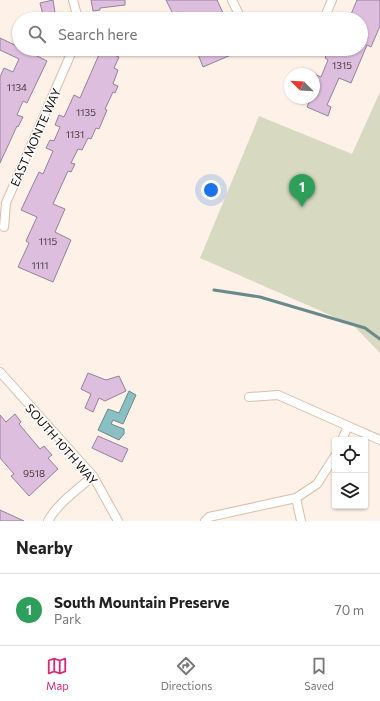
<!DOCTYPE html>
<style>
:root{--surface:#fff;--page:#f2f2f2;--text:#222;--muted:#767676;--line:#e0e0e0;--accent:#db2777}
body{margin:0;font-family:Commissioner,sans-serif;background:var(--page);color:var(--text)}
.controls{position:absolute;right:12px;bottom:12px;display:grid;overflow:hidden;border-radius:4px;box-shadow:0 1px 3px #0004}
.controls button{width:36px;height:36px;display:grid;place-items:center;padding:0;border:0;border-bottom:1px solid var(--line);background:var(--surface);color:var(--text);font:20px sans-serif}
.compass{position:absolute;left:284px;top:68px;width:36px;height:36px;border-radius:50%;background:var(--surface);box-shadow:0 1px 3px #0004;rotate:294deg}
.you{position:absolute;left:211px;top:190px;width:14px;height:14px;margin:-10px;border:3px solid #fff;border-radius:50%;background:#1a73e8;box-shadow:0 0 0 6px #1a73e833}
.badge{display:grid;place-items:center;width:26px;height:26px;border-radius:50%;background:var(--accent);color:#fff;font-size:13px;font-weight:700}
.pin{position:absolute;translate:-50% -33px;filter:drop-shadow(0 1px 2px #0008)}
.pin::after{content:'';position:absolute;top:21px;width:14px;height:12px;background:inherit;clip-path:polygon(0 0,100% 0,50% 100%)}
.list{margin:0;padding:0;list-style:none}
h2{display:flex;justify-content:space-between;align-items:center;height:52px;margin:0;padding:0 16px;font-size:17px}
h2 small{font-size:13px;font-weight:400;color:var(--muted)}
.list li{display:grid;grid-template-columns:26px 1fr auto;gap:12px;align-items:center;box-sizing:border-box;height:72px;padding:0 16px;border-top:1px solid var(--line)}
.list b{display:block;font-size:15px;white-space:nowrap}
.list p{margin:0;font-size:13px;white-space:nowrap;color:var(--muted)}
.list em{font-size:13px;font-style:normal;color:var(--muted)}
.icon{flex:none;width:22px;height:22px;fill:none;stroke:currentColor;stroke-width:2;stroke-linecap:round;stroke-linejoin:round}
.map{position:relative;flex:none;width:380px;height:521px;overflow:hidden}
.search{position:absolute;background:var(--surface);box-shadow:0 1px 3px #0004;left:12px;right:12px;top:12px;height:44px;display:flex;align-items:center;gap:10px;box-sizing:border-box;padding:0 14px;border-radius:22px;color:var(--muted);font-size:15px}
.sheet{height:124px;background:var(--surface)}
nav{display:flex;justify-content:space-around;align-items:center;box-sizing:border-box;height:56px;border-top:1px solid var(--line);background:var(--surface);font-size:11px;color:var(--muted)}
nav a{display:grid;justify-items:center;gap:2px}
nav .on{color:var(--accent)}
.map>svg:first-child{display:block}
.green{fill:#d7dac0}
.water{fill:#8abfc4;stroke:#688a8b}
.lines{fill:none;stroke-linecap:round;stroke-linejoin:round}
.stream{stroke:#688a8b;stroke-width:3}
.building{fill:#ddbedf;stroke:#978199}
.minor-casing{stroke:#dbbea9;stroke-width:10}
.minor{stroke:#fff;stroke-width:8}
.labels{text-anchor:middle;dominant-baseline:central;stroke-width:3;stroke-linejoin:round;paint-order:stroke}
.number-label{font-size:10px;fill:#493a3d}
.street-label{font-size:12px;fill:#180e07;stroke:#fff}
</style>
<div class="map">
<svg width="380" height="521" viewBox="0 0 380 521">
<rect width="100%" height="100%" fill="#fdf1e8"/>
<path class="green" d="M380,92v261l-27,-28 -153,-67 59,-142 93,38z"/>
<path class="water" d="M129,391l7,4 -13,29 -10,-4 -2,4 13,5v5l-5,6 -21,-10 10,-21 11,4z"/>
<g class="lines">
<path class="stream" d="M214,290l46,7 105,31 15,11"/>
</g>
<path class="building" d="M53,0l3,19h-12l-4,-16z
M91,0h34v5l-25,3v2l-7,1z
M166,0h51l6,13 -3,2 1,4h-41l-2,-7 -5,2z
M357,0h23v26l-9,21 -4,-2 -16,38 -12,-5 -12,27 4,2 -3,9 -21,-9 4,-9h3v-24l7,3 7,-17 -3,-2 3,-9h33v-30h-12z
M0,38l19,9v2h4l24,12 -20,42 -4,-2 -6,14 6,2 -5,10 -1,-1 -17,37v-86l4,-9 9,4 6,-13 -19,-9z
M196,49h49l-42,18z
M101,50l18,7 -5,11 4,2 -5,14 5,2 -3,7 -2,-1 -8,17 2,1 -8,19 -3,-1 -5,11 -3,-1 -6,12 -4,-1 -7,14 4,1 -4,8 -3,-1 -15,33 12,5 -10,23 16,8 -18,42 -35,-15 11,-24 -3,-2 11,-24 -16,-7 18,-38 4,2 10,-23 -7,-3 4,-8 4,1 6,-14 -5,-2 4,-10 5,2 10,-22 6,3z
M88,373l18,7 13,-4 7,15 -21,10 -6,-3 -6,14 -8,-4 6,-14 -10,-5z
M15,414l6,8 -2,2 21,25 4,-3 8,9 -4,3 10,11 -29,27 -18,-20 3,-2 -14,-16v-43l6,7z
M98,436l30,13 -6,13 -30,-14z
M0,510l24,11h-24z"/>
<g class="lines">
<g class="minor-casing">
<path id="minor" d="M73,0l4,15v4
M232,0l9,19
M324,19l8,-19
M274,49l6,2 14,-2
M4,227l2,-24 67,-154
M0,372l93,104 25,45
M249,397l29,-2 70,31
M342,440l6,-14 32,14
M48,521c10,-18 29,-31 45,-45
M205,521l4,-4 87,-19
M301,521l-5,-23 21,-14 18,-28"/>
</g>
<use href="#minor" class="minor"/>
</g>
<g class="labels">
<g class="number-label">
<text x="342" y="65">1315</text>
<text x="17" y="87">1134</text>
<text x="86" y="112">1135</text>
<text x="75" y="134">1131</text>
<text x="48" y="241">1115</text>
<text x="40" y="265">1111</text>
<text x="34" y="473">9518</text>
</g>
<g class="street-label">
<text transform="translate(35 137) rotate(-66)">EAST MONTE WAY</text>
<text transform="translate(62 444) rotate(49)">SOUTH 10TH WAY</text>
</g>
</g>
</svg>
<div class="controls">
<button><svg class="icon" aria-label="locate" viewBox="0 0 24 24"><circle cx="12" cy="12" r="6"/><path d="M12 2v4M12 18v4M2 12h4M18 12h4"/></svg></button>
<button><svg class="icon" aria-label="layers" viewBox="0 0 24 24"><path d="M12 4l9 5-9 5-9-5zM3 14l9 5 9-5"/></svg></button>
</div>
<svg class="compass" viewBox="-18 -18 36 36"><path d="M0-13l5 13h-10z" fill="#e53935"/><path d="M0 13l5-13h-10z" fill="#767676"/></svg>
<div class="you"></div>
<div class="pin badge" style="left:302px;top:207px;background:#2e9e5b">1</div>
<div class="search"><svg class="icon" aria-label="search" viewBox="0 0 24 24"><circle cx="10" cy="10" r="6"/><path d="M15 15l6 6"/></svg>Search here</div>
</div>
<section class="sheet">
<h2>Nearby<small></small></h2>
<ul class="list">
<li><span class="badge" style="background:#2e9e5b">1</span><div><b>South Mountain Preserve</b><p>Park</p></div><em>70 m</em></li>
</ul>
</section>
<nav>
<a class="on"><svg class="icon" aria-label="map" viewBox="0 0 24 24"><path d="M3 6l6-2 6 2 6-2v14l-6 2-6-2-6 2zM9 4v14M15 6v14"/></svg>Map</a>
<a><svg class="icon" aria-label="directions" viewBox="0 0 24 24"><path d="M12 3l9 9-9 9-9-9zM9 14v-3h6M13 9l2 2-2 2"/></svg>Directions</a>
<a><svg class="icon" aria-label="saved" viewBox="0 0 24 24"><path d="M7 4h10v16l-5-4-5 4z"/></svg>Saved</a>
</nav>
